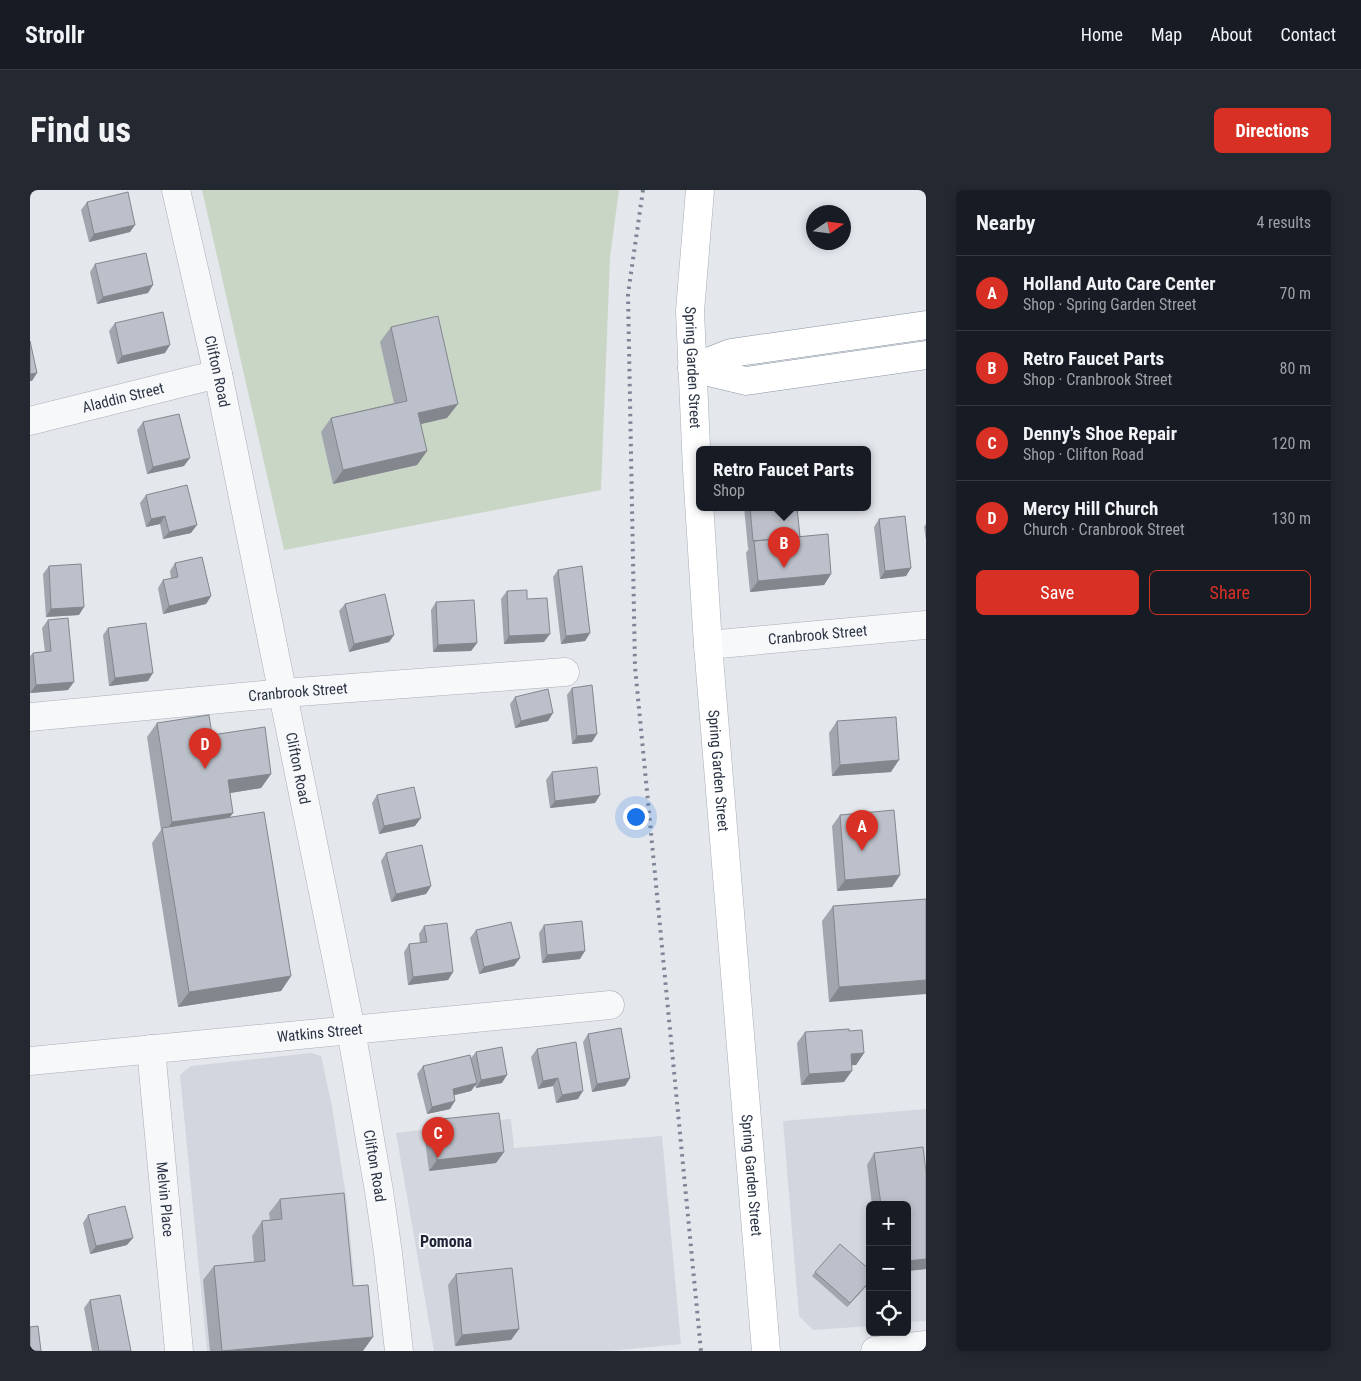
<!DOCTYPE html>
<meta charset="utf-8">
<style>
:root{--surface:#171b24;--page:#242831;--text:#f1f3f6;--muted:#9ea1a6;--line:#363941;--accent:#d93025}
body{margin:0;font-family:"Roboto Condensed",sans-serif;background:var(--page);color:var(--text)}
.controls{position:absolute;right:15px;bottom:15px;display:grid;overflow:hidden;border-radius:8px;box-shadow:0 2px 8px #0003}
.controls button{width:45px;height:45px;display:grid;place-items:center;padding:0;border:0;border-bottom:1px solid var(--line);background:var(--surface);color:var(--text);font:25px sans-serif}
.compass{position:absolute;left:776px;top:15px;width:45px;height:45px;border-radius:50%;background:var(--surface);box-shadow:0 2px 8px #0003;rotate:77deg}
.you{position:absolute;left:605px;top:626px;width:18px;height:18px;margin:-12px;border:4px solid #fff;border-radius:50%;background:#1a73e8;box-shadow:0 0 0 8px #1a73e833}
.badge{display:grid;place-items:center;width:32px;height:32px;border-radius:50%;background:var(--accent);color:#fff;font-size:16px;font-weight:700}
.pin{position:absolute;translate:-50% -41px;filter:drop-shadow(0 1px 2px #0008)}
.pin::after{content:'';position:absolute;top:26px;width:18px;height:15px;background:inherit;clip-path:polygon(0 0,100% 0,50% 100%)}
.popup{position:absolute;left:666px;top:256px;width:175px;height:65px;box-sizing:border-box;display:grid;place-content:center;border-radius:8px;background:var(--surface);filter:drop-shadow(0 1px 4px #0005);font-size:16px;white-space:nowrap;color:var(--muted)}
.popup b{font-size:19px;color:var(--text)}
.popup::after{content:'';position:absolute;left:50%;top:100%;margin-left:-10px;border:10px solid transparent;border-top-color:var(--surface)}
.list{margin:0;padding:0;list-style:none}
h2{display:flex;justify-content:space-between;align-items:center;height:65px;margin:0;padding:0 20px;font-size:21px}
h2 small{font-size:16px;font-weight:400;color:var(--muted)}
.list li{display:grid;grid-template-columns:32px 1fr auto;gap:15px;align-items:center;box-sizing:border-box;height:75px;padding:0 20px;border-top:1px solid var(--line)}
.list b{display:block;font-size:19px;white-space:nowrap}
.list p{margin:0;font-size:16px;white-space:nowrap;color:var(--muted)}
.list em{font-size:16px;font-style:normal;color:var(--muted)}
.actions{display:flex;gap:10px;padding:15px 20px}
.actions a{flex:1;padding:11px 0;border:1px solid var(--accent);border-radius:8px;text-align:center;font-size:18px;color:var(--accent)}
.actions .main{background:var(--accent);color:#fff}
.icon{flex:none;width:28px;height:28px;fill:none;stroke:currentColor;stroke-width:2;stroke-linecap:round;stroke-linejoin:round}
.map{position:relative;flex:none;width:896px;height:1161px;overflow:hidden;border-radius:8px}
header{display:flex;align-items:center;gap:30px;box-sizing:border-box;height:70px;padding:0 25px;background:var(--surface);border-bottom:1px solid var(--line)}
header strong{font-size:24px}
nav{display:flex;gap:28px;margin-inline-start:auto;font-size:18px}
.intro{display:flex;align-items:center;justify-content:space-between;box-sizing:border-box;height:120px;padding:0 30px}
h1{margin:0;font-size:35px}
.button{padding:12px 22px;border-radius:8px;background:var(--accent);color:#fff;font-size:18px;font-weight:700}
main{display:flex;gap:30px;padding:0 30px}
aside{flex:1;background:var(--surface);border-radius:8px;box-shadow:0 2px 8px #0003}
.map>svg:first-child{display:block}
.built{fill:#d2d6de}
.park{fill:#c9d6c5}
.lines{fill:none;stroke-linecap:round;stroke-linejoin:round}
.minor-casing{stroke:#a9aeb7;stroke-width:29}
.tertiary-casing{stroke:#a9aeb7;stroke-width:29}
.secondary-casing{stroke:#a9aeb7;stroke-width:29}
.motorway-casing{stroke:#8b94a3;stroke-width:29}
.minor{stroke:#f7f8fa;stroke-width:28}
.tertiary{stroke:#f7f8fa;stroke-width:28}
.secondary{stroke:#fff;stroke-width:28}
.motorway{stroke:#fff;stroke-width:28}
.rail{stroke:#7d8696;stroke-width:4;stroke-dasharray:2.5 5;stroke-linecap:butt}
.wall{fill:#a1a5ae}
.shaded-wall{fill:#83868d}
.building{fill:#bbc0ca;stroke:#83868d}
.labels{text-anchor:middle;dominant-baseline:central;stroke-width:4;stroke-linejoin:round;paint-order:stroke}
.street-label{font-size:15px;fill:#2b3445;stroke:#f4f6f9}
.neighbourhood-label{font-size:16px;font-weight:bold;fill:#1d2536;stroke:#f4f6f9}
</style>
<header>
<strong>Strollr</strong>
<nav><a>Home</a><a>Map</a><a>About</a><a>Contact</a></nav>
</header>
<div class="intro"><h1>Find us</h1><a class="button">Directions</a></div>
<main>
<div class="map">
<svg width="896" height="1161" viewBox="0 0 896 1161">
<rect width="100%" height="100%" fill="#e4e7ec"/>
<path class="built" d="M281,863l10,3 11,51 15,95 14,149h-154l-27,-276 11,-9z
M896,919v212l-19,1v-117h-37v121l-57,4 -14,-14 -16,-195z
M481,929l3,29 148,-12 19,208 -71,7h-176l-38,-218z"/>
<path class="park" d="M172,0h417l-9,67 -9,233 -317,60z"/>
<g class="lines">
<g class="minor-casing">
<g id="minor">
<path id="s1" d="M0,231l188,-47"/>
<path id="s2" d="M678,455l218,-20"/>
<path id="s3" d="M0,527l254,-24 281,-21"/>
<path id="s4" d="M121,859l28,302"/>
<path id="s5" d="M0,871l580,-56"/>
<path d="M845,1161l51,-6"/>
</g>
</g>
<g class="tertiary-casing">
<g id="tertiary">
<path id="s6" d="M146,0l42,184 133,656 28,161 9,62 11,98"/>
</g>
</g>
<g class="secondary-casing">
<g id="secondary">
<path id="s7" d="M670,0l-10,121 7,159 11,175 58,706"/>
</g>
</g>
<g class="motorway-casing">
<path id="motorway" d="M662,178l39,-15 195,-28
M662,178l54,13 180,-26"/>
</g>
<use href="#minor" class="minor"/>
<use href="#tertiary" class="tertiary"/>
<use href="#secondary" class="secondary"/>
<use href="#motorway" class="motorway"/>
<path class="rail" d="M613,0l-15,104 7,373 66,684"/>
</g>
<path class="wall" d="M57,12l43,30 -41,10 -8,-32z
M65,74l53,29 -51,11 -7,-32z
M85,133l50,30 -48,11 -8,-33z
M361,137l56,91 -26,6 6,27 -10,14 -84,19 -12,-52 10,-14 63,-15 -14,-61z
M113,232l41,44 -37,8 -10,-44z
M116,305l45,38 -28,6 -3,-15 -14,3 -6,-24z
M714,317h53l3,30 31,37 -7,11 -74,7 -4,-39 3,-5h-1z
M849,329l32,49 -5,8 -26,3 -6,-52z
M896,334v16l-2,-13z
M145,373l36,33 -5,8 -43,10 -5,-26 5,-8 8,-2 -1,-7z
M19,376l30,49 -33,2 -3,-43z
M528,380l32,63 -5,8 -24,3 -8,-67z
M477,401l37,51 -40,2 -3,-45z
M406,412l41,41 -6,8 -38,1 -2,-42z
M315,414l49,31 -5,7 -40,10 -10,-41z
M18,430l20,70 -38,3v-37l3,-3 12,-1 -3,-24z
M78,438l40,53 -39,5 -6,-51z
M542,498l20,54 -20,2 -5,-49z
M485,507l33,24 -33,7 -5,-24z
M807,531l54,51 -59,4 -3,-43z
M127,533l55,12 59,39 -10,14 -31,5v24l61,159 -10,15 -103,16 -26,-164 9,-13 -14,-93z
M522,582l48,23 -5,8 -45,5 -4,-28z
M347,605l38,31 -36,8 -7,-31z
M810,625l60,60 -8,12 -55,4 -5,-65z
M356,663l45,33 -5,8 -35,8 -10,-41z
M896,709l-97,103 -7,-81 11,-15z
M514,735l36,34 -38,4 -3,-30z
M394,736l29,46 -5,8 -40,5 -4,-33 5,-8 11,-1 -1,-9z
M446,740l44,28 -6,8 -35,8 -9,-36z
M819,841l15,22 -8,12h-4l-8,17 -43,3 -4,-42 8,-11z
M558,844l42,44 -5,8 -33,6 -9,-50z
M507,859l41,50 -22,4 -3,-17 -15,3 -7,-32z
M446,862l26,31 -26,5 -1,-3 -4,6 -17,4 -4,14 -23,5 -10,-40 6,-8 48,-8z
M402,930l72,32 -8,11 -67,8 -5,-39z
M844,963l52,19v97l-19,2v-66h-35l-5,-40z
M250,1009l73,87 10,65h-153l-7,-71 11,-14 40,-4 -2,-26 10,-15 8,-1 -1,-7z
M58,1025l39,30 -37,9 -7,-31z
M840,1080v12l-23,25 -35,-31 3,-4z
M426,1084l63,55 -8,11 -56,6 -7,-61z
M60,1110l41,51h-39l-8,-43z"/>
<path class="shaded-wall" d="M105,35l-5,7 -41,10 5,-8z
M123,95l-5,8 -51,11 6,-7z
M140,155l-5,8 -48,11 5,-8z
M7,183l-5,8h-2v-7z
M428,214l-11,14 -39,9 10,-14z
M397,261l-10,14 -84,19 10,-14z
M160,268l-6,8 -37,8 6,-7z
M135,326l-5,8 -14,3 5,-8z
M167,335l-6,8 -28,6 6,-7z
M881,378l-5,8 -26,3 5,-8z
M801,384l-7,11 -74,7 8,-11z
M181,406l-5,8 -43,10 6,-8z
M54,417l-5,8 -33,2 5,-8z
M560,443l-5,8 -24,3 5,-8z
M520,444l-6,8 -40,2 5,-8z
M364,445l-5,7 -40,10 5,-8z
M447,453l-6,8 -38,1 5,-7z
M123,483l-5,8 -39,5 6,-8z
M44,492l-6,8 -38,3 6,-8z
M523,523l-5,8 -33,7 6,-7z
M567,544l-5,8 -20,2 5,-8z
M869,570l-8,12 -59,4 8,-11z
M241,584l-10,14 -43,7 10,-15z
M570,605l-5,8 -45,5 5,-7z
M203,623l-11,15 -59,7 9,-13z
M391,628l-6,8 -36,8 5,-8z
M870,685l-8,12 -55,4 8,-11z
M401,696l-5,8 -35,8 5,-8z
M555,761l-5,8 -38,4 5,-8z
M490,768l-6,8 -35,8 5,-7z
M423,782l-5,8 -40,5 5,-8z
M261,786l-10,15 -103,16 11,-15z
M896,790v14l-97,8 10,-15z
M834,863l-8,12 -13,1 8,-12z
M822,881l-8,11 -43,3 8,-11z
M477,885l-5,8 -26,5 5,-8z
M528,888l-5,8 -15,3 5,-8z
M600,888l-5,8 -33,6 5,-8z
M447,893l-6,8 -24,6 6,-8z
M553,901l-5,8 -22,4 6,-8z
M425,911l-5,8 -23,5 5,-7z
M474,962l-8,11 -67,8 8,-11z
M103,1048l-6,7 -37,9 6,-8z
M896,1069v10l-19,2v-10z
M840,1091v1l-23,25 3,-4z
M489,1139l-8,11 -56,6 7,-11z
M343,1147l-10,14h-136z"/>
<path class="building" d="M98,2l7,33 -41,9 -7,-32z
M116,63l7,32 -50,12 -8,-33z
M133,122l7,33 -48,11 -7,-33z
M408,126l20,88 -40,9 9,38 -84,19 -12,-52 76,-17 -16,-74z
M0,151l7,32 -7,1z
M149,224l11,44 -37,9 -10,-45z
M157,295l10,40 -28,7 -4,-16 -14,3 -5,-24z
M720,317h47l3,30 -47,4z
M875,326l6,52 -26,3 -6,-52z
M798,344l3,40 -73,7 -4,-40z
M172,367l9,39 -42,10 -6,-26 15,-3 -3,-14z
M51,374l3,43 -33,2 -2,-43z
M552,376l8,67 -24,3 -8,-66z
M497,400v9l20,-1 3,36 -41,2 -2,-45z
M355,404l9,41 -40,9 -9,-40z
M444,410l3,43 -39,2 -2,-43z
M38,428l6,64 -38,3 -3,-32 18,-2 -3,-31z
M116,433l7,50 -38,5 -7,-50z
M562,495l5,49 -20,2 -5,-48z
M518,499l5,24 -32,8 -6,-24z
M179,525l3,20 53,-8 6,47 -43,6 5,33 -61,9 -15,-99z
M866,527l3,43 -59,5 -3,-44z
M567,577l3,28 -45,6 -3,-29z
M384,597l7,31 -37,8 -7,-31z
M864,620l6,65 -55,5 -5,-65z
M234,622l27,164 -102,16 -27,-164z
M392,655l9,41 -35,8 -10,-41z
M896,709v81l-87,7 -6,-81z
M552,731l3,30 -38,4 -3,-30z
M481,732l9,36 -36,9 -8,-37z
M417,733l6,49 -40,5 -4,-33 18,-2 -3,-16z
M591,838l9,50 -33,6 -9,-50z
M819,839v2l13,-1 2,23 -13,1 1,17 -43,3 -4,-42z
M546,852l7,49 -21,4 -4,-17 -15,3 -6,-32z
M472,857l5,28 -26,5 -5,-28z
M440,865l7,28 -24,6 2,12 -23,6 -9,-41z
M469,923l5,39 -67,8 -5,-40z
M893,957l3,25v87l-19,2v-56h-26l-7,-52z
M314,1003l9,93 15,-1 5,52 -151,14 -8,-85 51,-5 -3,-40 20,-2 -2,-20z
M95,1016l8,32 -37,8 -8,-31z
M810,1054l30,26v11l-20,22 -35,-31z
M482,1078l7,61 -57,6 -6,-61z
M90,1105l11,56h-32l-9,-51z
M8,1136l3,25h-11v-24z"/>
<g class="labels">
<g class="street-label">
<text stroke="none"><textPath href="#s7" startOffset="178">Spring Garden Street</textPath></text>
<text stroke="none"><textPath href="#s6" startOffset="186">Clifton Road</textPath></text>
<text stroke="none"><textPath href="#s1" startOffset="96">Aladdin Street</textPath></text>
<text stroke="none"><textPath href="#s2" startOffset="110">Cranbrook Street</textPath></text>
<text stroke="none"><textPath href="#s3" startOffset="269">Cranbrook Street</textPath></text>
<text stroke="none"><textPath href="#s6" startOffset="591">Clifton Road</textPath></text>
<text stroke="none"><textPath href="#s7" startOffset="582">Spring Garden Street</textPath></text>
<text stroke="none"><textPath href="#s5" startOffset="291">Watkins Street</textPath></text>
<text stroke="none"><textPath href="#s6" startOffset="996">Clifton Road</textPath></text>
<text stroke="none"><textPath href="#s7" startOffset="988">Spring Garden Street</textPath></text>
<text stroke="none"><textPath href="#s4" startOffset="151">Melvin Place</textPath></text>
</g>
<g class="neighbourhood-label">
<text x="416" y="1051">Pomona</text>
</g>
</g>
</svg>
<div class="controls">
<button>+</button>
<button>−</button>
<button><svg class="icon" aria-label="locate" viewBox="0 0 24 24"><circle cx="12" cy="12" r="6"/><path d="M12 2v4M12 18v4M2 12h4M18 12h4"/></svg></button>
</div>
<svg class="compass" viewBox="-18 -18 36 36"><path d="M0-13l5 13h-10z" fill="#e53935"/><path d="M0 13l5-13h-10z" fill="#9ea1a6"/></svg>
<div class="you"></div>
<div class="pin badge" style="left:832px;top:661px">A</div>
<div class="pin badge" style="left:754px;top:378px">B</div>
<div class="popup"><b>Retro Faucet Parts</b>Shop</div>
<div class="pin badge" style="left:408px;top:968px">C</div>
<div class="pin badge" style="left:175px;top:579px">D</div>
</div>
<aside>
<h2>Nearby<small>4 results</small></h2>
<ul class="list">
<li><span class="badge">A</span><div><b>Holland Auto Care Center</b><p>Shop · Spring Garden Street</p></div><em>70 m</em></li>
<li><span class="badge">B</span><div><b>Retro Faucet Parts</b><p>Shop · Cranbrook Street</p></div><em>80 m</em></li>
<li><span class="badge">C</span><div><b>Denny's Shoe Repair</b><p>Shop · Clifton Road</p></div><em>120 m</em></li>
<li><span class="badge">D</span><div><b>Mercy Hill Church</b><p>Church · Cranbrook Street</p></div><em>130 m</em></li>
</ul>
<div class="actions"><a class="main">Save</a><a>Share</a></div>
</aside>
</main>
